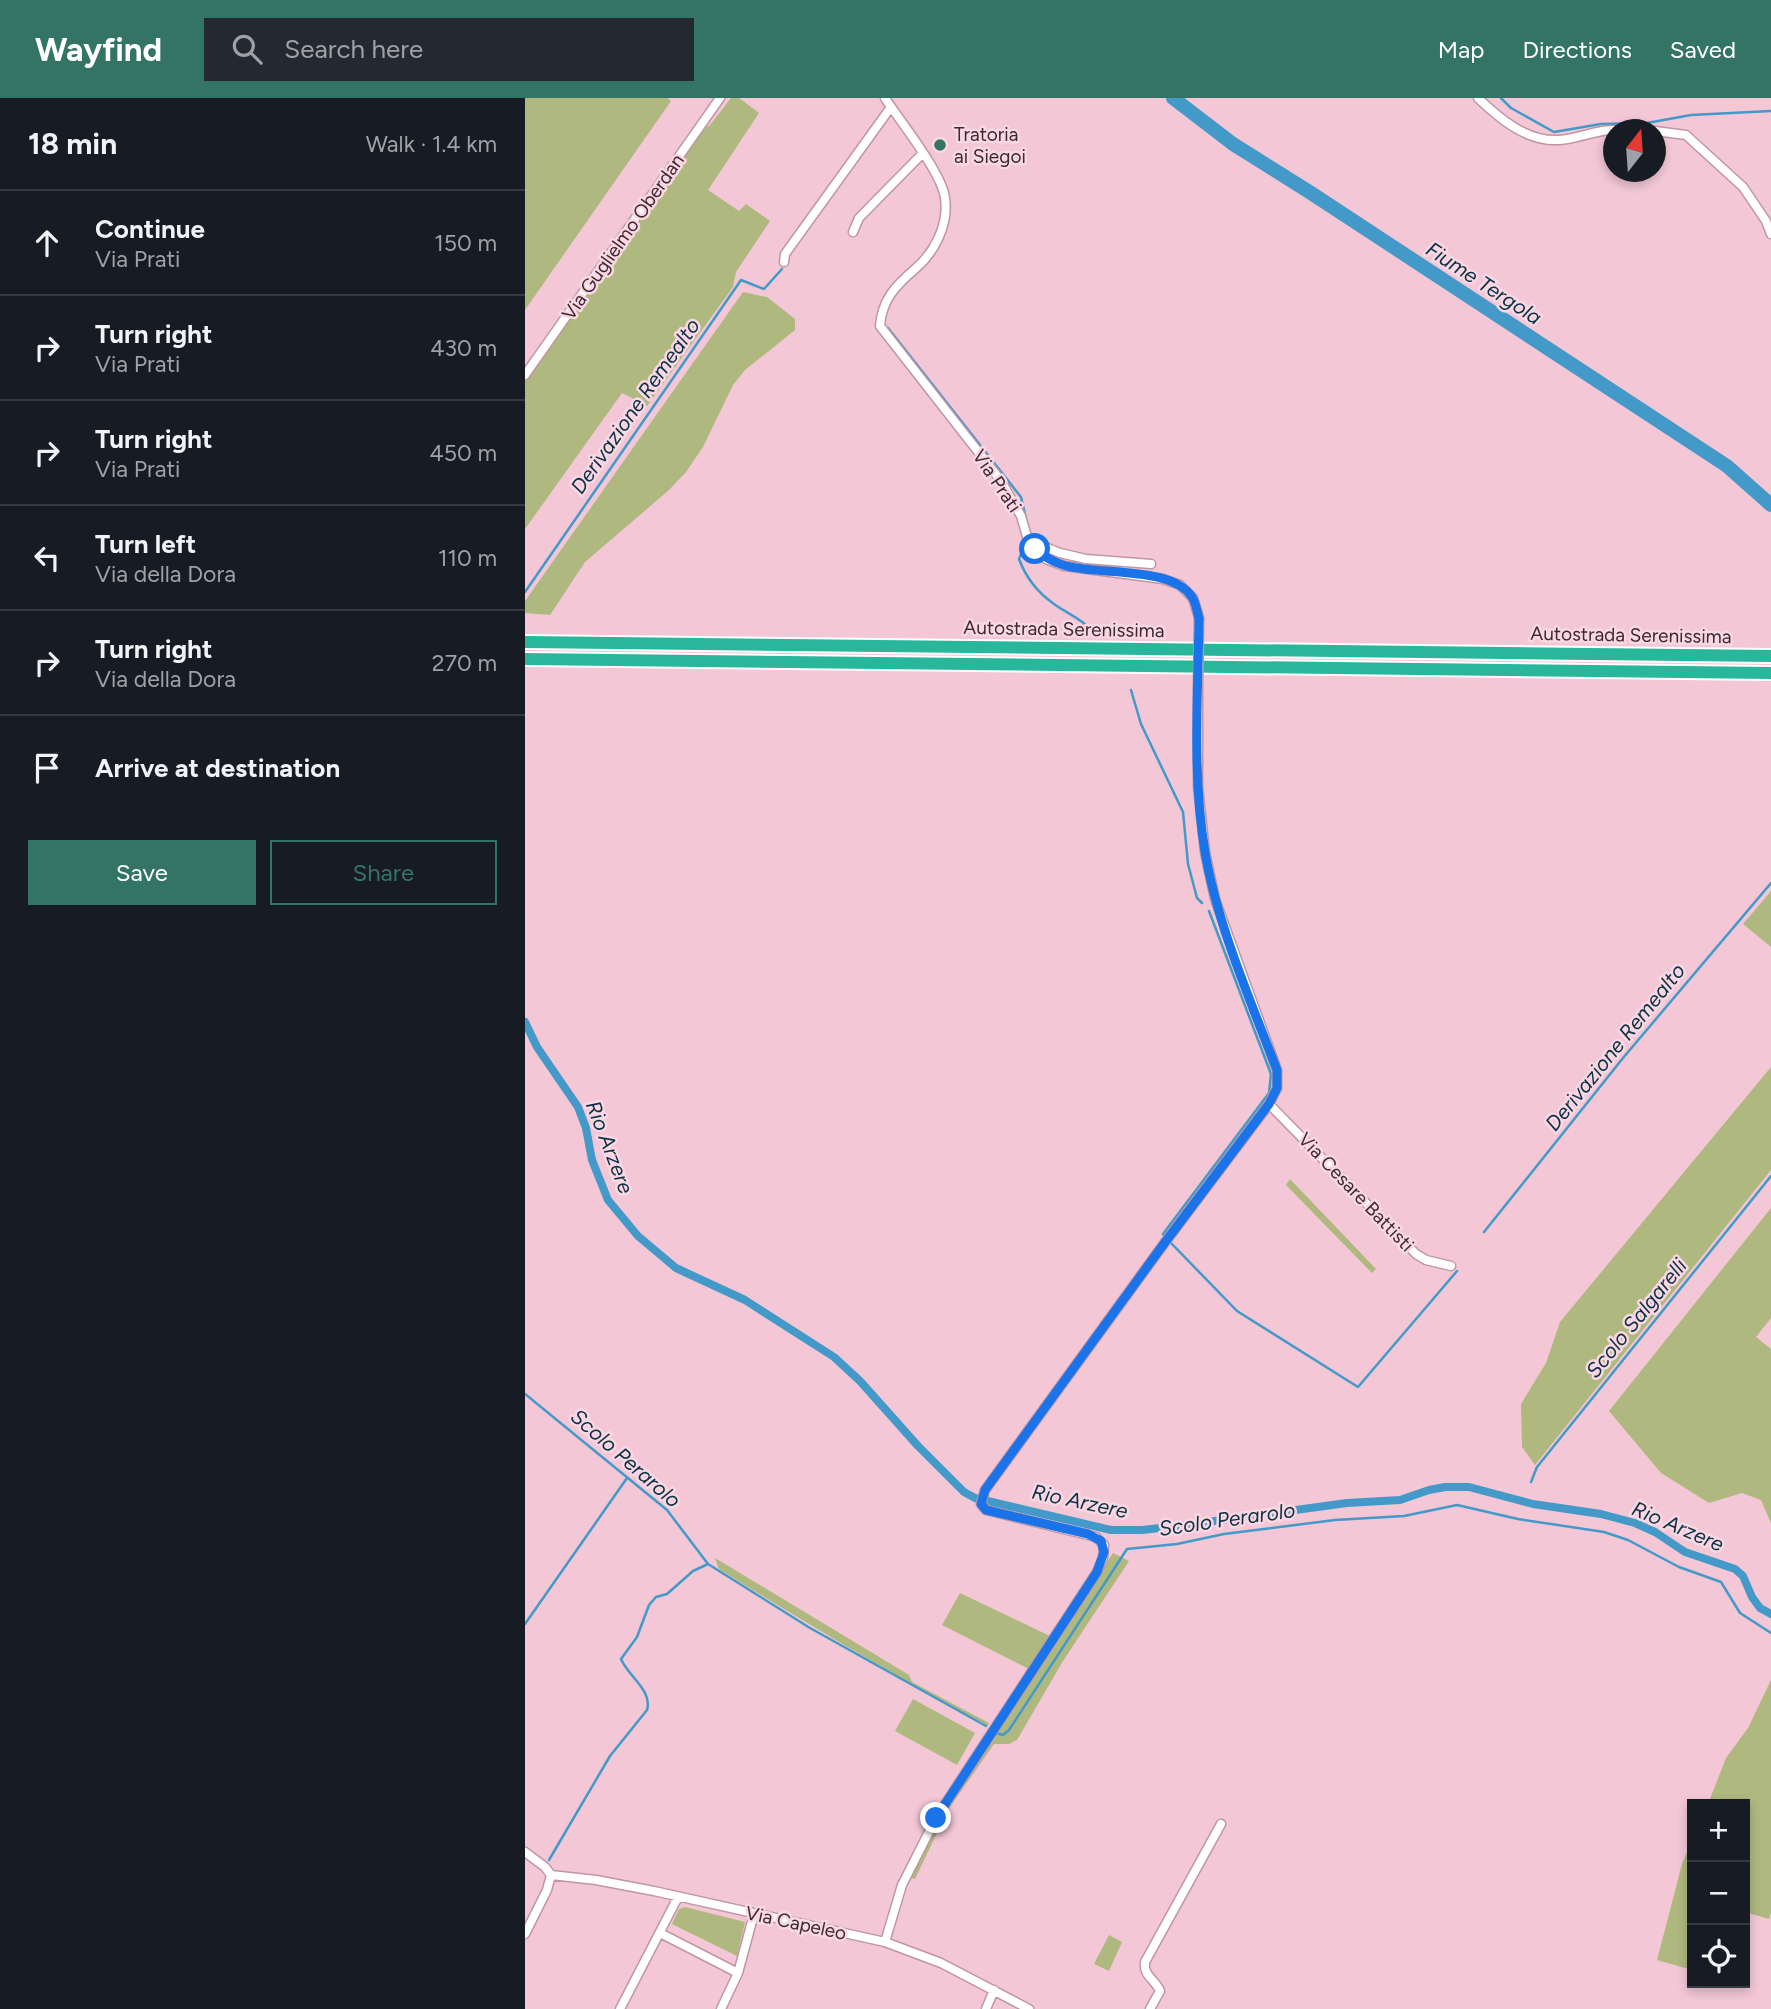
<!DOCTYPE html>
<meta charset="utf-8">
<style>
:root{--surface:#171b24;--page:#242831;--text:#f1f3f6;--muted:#9ea1a6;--line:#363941;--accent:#337465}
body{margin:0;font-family:Figtree,sans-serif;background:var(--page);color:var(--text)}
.controls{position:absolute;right:21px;bottom:21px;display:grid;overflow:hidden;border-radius:0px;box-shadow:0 4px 10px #0003}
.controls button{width:63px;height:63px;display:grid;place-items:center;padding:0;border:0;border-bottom:2px solid var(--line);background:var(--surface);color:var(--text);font:35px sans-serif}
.compass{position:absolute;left:1078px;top:21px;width:63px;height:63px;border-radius:50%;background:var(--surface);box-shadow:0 4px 10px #0003;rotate:17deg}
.stop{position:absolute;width:21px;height:21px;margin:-16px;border:5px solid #1a73e8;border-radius:50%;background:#fff}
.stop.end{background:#1a73e8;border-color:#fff;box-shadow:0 2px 7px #0008}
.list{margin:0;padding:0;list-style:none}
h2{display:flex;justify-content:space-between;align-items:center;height:91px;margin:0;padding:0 28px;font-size:30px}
h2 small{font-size:23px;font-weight:400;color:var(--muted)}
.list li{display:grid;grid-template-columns:46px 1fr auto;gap:21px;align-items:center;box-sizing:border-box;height:105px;padding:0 28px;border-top:2px solid var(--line)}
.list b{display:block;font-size:26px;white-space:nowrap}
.list p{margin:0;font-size:23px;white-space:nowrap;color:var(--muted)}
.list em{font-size:23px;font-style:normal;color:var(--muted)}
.actions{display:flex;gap:14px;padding:21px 28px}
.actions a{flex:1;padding:16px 0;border:2px solid var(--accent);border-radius:0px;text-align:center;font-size:24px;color:var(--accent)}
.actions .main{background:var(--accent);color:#fff}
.icon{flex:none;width:38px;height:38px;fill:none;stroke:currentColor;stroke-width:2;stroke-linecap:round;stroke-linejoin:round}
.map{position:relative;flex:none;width:1246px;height:1911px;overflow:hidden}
header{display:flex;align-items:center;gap:42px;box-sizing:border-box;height:98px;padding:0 35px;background:var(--accent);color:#fff}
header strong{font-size:33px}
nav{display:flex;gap:38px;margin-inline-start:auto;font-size:24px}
.search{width:490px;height:63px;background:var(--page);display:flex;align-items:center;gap:18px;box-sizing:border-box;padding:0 24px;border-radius:0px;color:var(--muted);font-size:26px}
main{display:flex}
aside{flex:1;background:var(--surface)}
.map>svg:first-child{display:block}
.green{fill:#afb87e}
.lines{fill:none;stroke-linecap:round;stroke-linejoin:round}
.stream{stroke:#4399c8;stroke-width:2.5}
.canal{stroke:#4399c8;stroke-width:8}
.river{stroke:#4399c8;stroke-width:14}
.minor-casing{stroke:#c096a5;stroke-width:11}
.highway-casing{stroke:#fff;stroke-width:16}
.minor{stroke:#fff;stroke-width:8}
.highway{stroke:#28b79b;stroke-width:12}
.minor-bridge-casing{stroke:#c096a5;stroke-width:11;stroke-linecap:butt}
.minor-bridge{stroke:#fff;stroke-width:8}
.route{stroke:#1a73e8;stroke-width:9}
.poi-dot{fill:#337465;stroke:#fad7e3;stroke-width:2.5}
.labels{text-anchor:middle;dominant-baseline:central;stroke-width:5;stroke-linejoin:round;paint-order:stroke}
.poi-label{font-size:19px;fill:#3b2a30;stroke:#fad7e3;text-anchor:start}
.street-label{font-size:19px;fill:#3b2a30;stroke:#fad7e3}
.water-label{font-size:21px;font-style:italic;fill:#0b3245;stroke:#fad7e3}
</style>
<header>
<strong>Wayfind</strong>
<div class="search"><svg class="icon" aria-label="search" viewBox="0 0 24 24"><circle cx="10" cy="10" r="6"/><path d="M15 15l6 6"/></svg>Search here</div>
<nav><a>Map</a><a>Directions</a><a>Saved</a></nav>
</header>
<main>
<aside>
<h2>18 min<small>Walk · 1.4 km</small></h2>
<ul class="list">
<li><svg class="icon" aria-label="ahead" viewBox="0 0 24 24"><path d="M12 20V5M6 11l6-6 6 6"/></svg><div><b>Continue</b><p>Via Prati</p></div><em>150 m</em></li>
<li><svg class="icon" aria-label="right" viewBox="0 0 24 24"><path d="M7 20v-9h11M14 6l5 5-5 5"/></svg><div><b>Turn right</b><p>Via Prati</p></div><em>430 m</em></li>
<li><svg class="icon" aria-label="right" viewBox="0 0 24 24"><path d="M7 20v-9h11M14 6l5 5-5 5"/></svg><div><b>Turn right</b><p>Via Prati</p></div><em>450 m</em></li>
<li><svg class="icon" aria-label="left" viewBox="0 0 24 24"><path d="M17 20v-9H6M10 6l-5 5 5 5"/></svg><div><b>Turn left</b><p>Via della Dora</p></div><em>110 m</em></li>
<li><svg class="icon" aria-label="right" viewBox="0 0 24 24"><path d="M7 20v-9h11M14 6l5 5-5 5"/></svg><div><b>Turn right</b><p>Via della Dora</p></div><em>270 m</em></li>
<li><svg class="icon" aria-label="arrive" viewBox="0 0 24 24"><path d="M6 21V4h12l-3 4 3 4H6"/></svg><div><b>Arrive at destination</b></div></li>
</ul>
<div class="actions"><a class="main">Save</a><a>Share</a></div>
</aside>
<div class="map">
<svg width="1246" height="1911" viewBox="0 0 1246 1911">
<rect width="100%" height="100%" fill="#f3c7d6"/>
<path class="green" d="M0,0h143l3,3 -146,209z
M206,0h8l20,15 -51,77 31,21 7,-7 24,17 -34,51 -3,15 -86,119 -25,-13 -97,136v-149l176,-250 9,-5z
M218,194l24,5 28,22v11l-50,40 -12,15 -30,62 -17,25 -17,18 -84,72 -35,53 -25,-2v-12z
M1246,793v56l-28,-23z
M1246,969v103l-236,295 -13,-18 -1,-43 25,-41 14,-41z
M765,1081l86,90 -4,4 -86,-88z
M1246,1110v110l-15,19 15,12v174l-10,-23 -19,-7 -33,10 -48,-30 -52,-62z
M588,1455l16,8 -66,100 -46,79 -8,4h-15l-46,66 -33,69 -6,-2 37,-68z
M190,1460l194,117 3,7 77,41 -1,3c-91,-49 -181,-102 -269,-157z
M435,1495l90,43 -21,33 -87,-44z
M1246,1582v233l-2,6 -24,-7v-108h-37l18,-46 22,-30z
M388,1601l62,34 -18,32 -62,-34z
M1167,1742v130l-35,-10 25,-96z
M160,1809l60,15 -8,34 -65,-32 7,-15z
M584,1837l13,7 -13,29 -15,-7z"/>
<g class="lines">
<path class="stream" d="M976,0l10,10 43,24 47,-8 46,-1 44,-8 80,-4
M363,230l133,169 6,26
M499,449l-5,12c7,19 18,33 35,45 12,9 27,14 37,26
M0,494l216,-312 23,9 18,-20
M606,592l10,34 42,88 5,52 9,34 5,5
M959,1134l139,-174 148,-175
M640,1138l-2,-2 106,-141 2,-19 -62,-163
M645,1144l67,69 121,76 99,-116
M0,1296l142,116 41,54 102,64 176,98
M1006,1384l6,-15 234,-291
M0,1526l102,-146
M471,1635l7,2 6,-5 118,-181 50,-5 47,-10 111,-14 69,-4 53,-11 61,14 86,13 24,8 51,27 42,15 19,31 31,20
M24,1762l61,-104 37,-46c6,-19 -19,-34 -26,-51l16,-22 12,-32 7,-8 11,-3 26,-23 15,-7"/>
<path class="canal" d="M0,924l12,25 41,60 8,21 6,32 16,40 30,36 38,32 69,32 89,57 26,24 58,65 46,46 11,6 136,32h31l36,-4 169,-23 53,-3 29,-10 16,-3h24l64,17 68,10 34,9 20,9 30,20 50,17 8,7 9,21 8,11 11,6"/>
<path class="river" d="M648,0l60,46 78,49 416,273 44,39"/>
<g class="minor-casing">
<path id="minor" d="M360,0c15,23 57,75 60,100 4,27 -11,55 -30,71 -20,17 -33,31 -35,57l121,155 20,35 7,24 7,9 11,10 18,7 99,13 17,6 13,13 6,20
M953,0c22,21 49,44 81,42 19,-1 36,-10 54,-10
M1130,33l31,4 57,52 23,34 5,13
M328,134l6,-14 63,-64
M259,164l1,-8 106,-147
M0,277l195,-277
M503,442l32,13 26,6 65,5
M744,1006l147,150 10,6 25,6
M0,1754l20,15 6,8
M26,1777l45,5 58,11 231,51 56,21 88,46
M135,1835l78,40
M0,1836l22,-44 4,-15
M360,1844l17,-57 34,-67 161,-246 6,-14 1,-13 -8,-8 -110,-27 -5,-6 4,-14 178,-245 106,-141 8,-16v-18l-62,-171 -10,-47 -7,-65v-98
M95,1911l58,-112
M196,1911l17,-36 16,-59
M461,1911l8,-19
M625,1911l10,-18c-5,-12 -17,-15 -15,-29l76,-138"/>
</g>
<g class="highway-casing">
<path id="highway" d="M0,544l1246,14
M0,561l1246,14"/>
</g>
<use href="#minor" class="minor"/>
<use href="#highway" class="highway"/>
<g class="minor-bridge-casing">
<path id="minor-bridge" d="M673,591l1,-71"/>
</g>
<use href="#minor-bridge" class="minor-bridge"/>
</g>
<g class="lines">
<path class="route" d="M411,1720l161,-246 7,-20 -3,-11 -13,-7 -102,-24 -5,-6 4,-14 178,-245 106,-141 8,-16v-18c-26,-68 -60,-146 -72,-218 -13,-77 -7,-156 -6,-234 -2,-6 -3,-15 -7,-21 -21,-32 -95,-21 -129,-32 -11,-3 -19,-9 -28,-16"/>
</g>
<circle class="poi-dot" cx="415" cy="47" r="7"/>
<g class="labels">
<g class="poi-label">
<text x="429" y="36">Tratoria<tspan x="429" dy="22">ai Siegoi</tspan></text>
</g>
<g class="street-label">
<text transform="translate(98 139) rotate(-55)">Via Guglielmo Oberdan</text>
<text transform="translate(472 383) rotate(56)">Via Prati</text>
<text transform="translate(539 531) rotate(1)">Autostrada Serenissima</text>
<text transform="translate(1106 537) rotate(1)">Autostrada Serenissima</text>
<text transform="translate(831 1094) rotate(46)">Via Cesare Battisti</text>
<text transform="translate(271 1825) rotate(12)">Via Capeleo</text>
</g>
<g class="water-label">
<text transform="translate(959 185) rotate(33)">Fiume Tergola</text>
<text transform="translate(110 308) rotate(-55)">Derivazione Remealto</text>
<text transform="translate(1090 949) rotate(-51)">Derivazione Remealto</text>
<text transform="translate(85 1049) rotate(69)">Rio Arzere</text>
<text transform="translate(1111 1220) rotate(-51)">Scolo Salgarelli</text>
<text transform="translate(101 1360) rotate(41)">Scolo Perarolo</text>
<text transform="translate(555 1403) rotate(12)">Rio Arzere</text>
<text transform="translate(702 1421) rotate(-8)">Scolo Perarolo</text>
<text transform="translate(1153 1428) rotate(23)">Rio Arzere</text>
</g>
</g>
</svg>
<div class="controls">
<button>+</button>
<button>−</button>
<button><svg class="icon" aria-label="locate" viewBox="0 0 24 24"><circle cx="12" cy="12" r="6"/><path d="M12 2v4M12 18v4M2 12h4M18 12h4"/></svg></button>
</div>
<svg class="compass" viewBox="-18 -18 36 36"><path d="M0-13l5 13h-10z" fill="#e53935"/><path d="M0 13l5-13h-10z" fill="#9ea1a6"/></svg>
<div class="stop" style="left:510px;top:451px"></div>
<div class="stop end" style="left:411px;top:1720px"></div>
</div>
</main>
